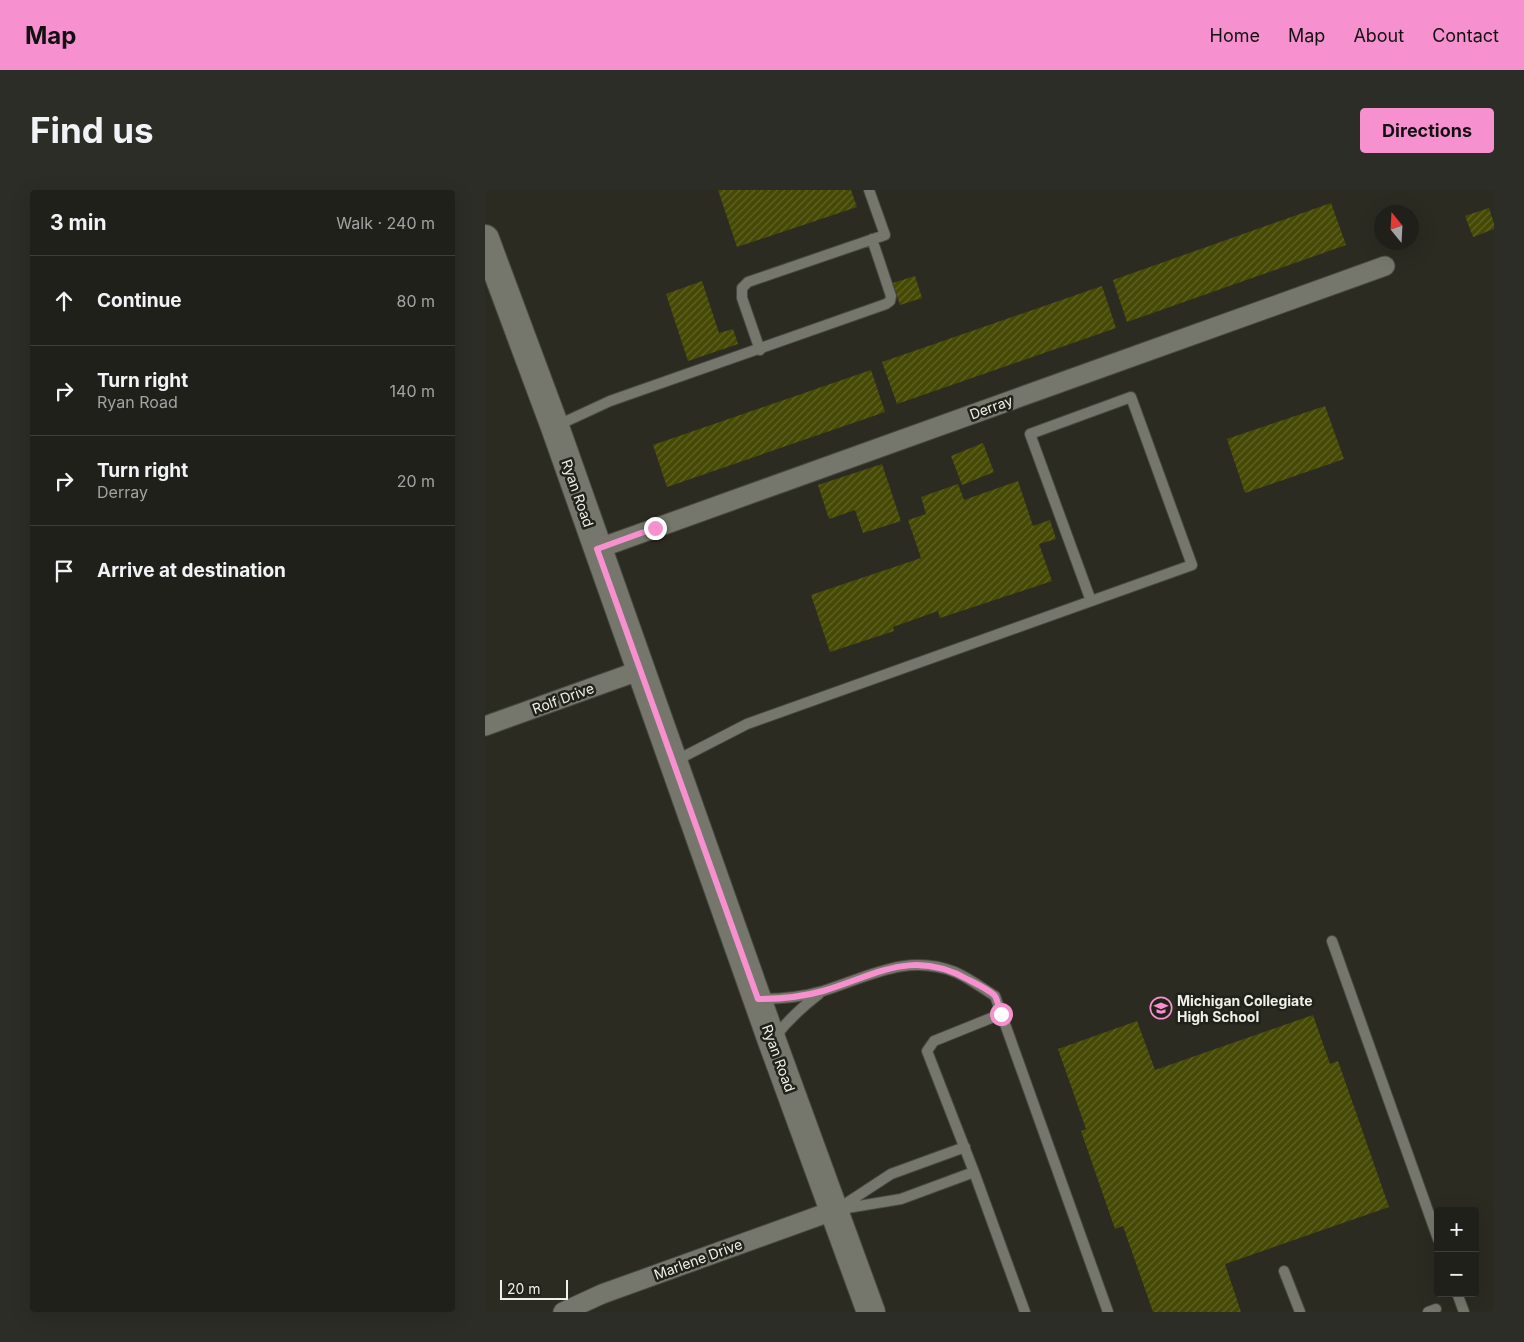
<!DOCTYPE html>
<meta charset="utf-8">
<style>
:root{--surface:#20201a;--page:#2d2d27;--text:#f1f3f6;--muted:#a2a3a2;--line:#3d3e39;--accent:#f790ce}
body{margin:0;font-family:Inter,sans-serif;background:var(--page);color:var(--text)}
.controls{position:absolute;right:15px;bottom:15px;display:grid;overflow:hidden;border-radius:5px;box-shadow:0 5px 20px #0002}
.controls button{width:45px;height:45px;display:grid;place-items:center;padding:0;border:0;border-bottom:1px solid var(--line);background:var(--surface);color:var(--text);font:25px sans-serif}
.compass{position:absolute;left:889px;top:15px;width:45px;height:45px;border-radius:50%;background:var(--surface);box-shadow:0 5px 20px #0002;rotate:342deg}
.scale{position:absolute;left:15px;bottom:12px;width:68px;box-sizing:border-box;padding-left:5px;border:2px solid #f0f0ea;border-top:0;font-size:14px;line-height:18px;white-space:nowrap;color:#f0f0ea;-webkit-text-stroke:4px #212219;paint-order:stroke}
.stop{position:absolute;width:15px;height:15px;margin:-11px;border:4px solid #f790ce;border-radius:50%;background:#fff}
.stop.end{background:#f790ce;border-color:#fff;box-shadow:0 1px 5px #0008}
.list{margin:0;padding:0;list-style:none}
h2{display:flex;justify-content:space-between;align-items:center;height:65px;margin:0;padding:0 20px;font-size:21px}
h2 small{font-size:16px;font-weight:400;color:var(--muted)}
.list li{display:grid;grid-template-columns:32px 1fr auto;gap:15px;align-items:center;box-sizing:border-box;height:90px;padding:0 20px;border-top:1px solid var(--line)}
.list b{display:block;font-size:19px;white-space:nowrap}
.list p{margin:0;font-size:16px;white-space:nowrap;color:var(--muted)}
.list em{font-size:16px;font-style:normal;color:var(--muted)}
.icon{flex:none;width:28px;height:28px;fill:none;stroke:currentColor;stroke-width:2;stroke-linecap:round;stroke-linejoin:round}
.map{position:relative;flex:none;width:1009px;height:1122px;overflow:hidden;border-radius:5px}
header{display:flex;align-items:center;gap:30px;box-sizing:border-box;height:70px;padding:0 25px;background:var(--accent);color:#111}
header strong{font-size:24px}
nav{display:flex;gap:28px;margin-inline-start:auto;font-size:18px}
.intro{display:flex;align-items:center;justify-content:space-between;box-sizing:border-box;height:120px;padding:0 30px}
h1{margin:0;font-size:35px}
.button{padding:12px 22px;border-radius:5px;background:var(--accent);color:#111;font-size:18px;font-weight:700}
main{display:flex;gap:30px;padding:0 30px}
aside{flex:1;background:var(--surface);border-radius:5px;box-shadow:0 5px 20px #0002}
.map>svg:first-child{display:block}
.building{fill:url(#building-hatch)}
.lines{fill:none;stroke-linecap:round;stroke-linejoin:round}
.lane-casing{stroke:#484941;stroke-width:12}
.street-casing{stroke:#484941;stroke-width:21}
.secondary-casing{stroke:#484941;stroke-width:30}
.lane{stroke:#76776c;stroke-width:10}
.street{stroke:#76776c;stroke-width:19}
.secondary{stroke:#76776c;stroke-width:28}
.route{stroke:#f790ce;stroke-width:6}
.labels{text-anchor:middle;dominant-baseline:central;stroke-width:5;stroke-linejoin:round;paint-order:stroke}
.street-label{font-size:14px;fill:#f0f0ea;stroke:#212219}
.poi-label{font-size:14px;font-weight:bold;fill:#f0f0ea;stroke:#212219;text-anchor:start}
</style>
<header>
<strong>Map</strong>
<nav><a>Home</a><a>Map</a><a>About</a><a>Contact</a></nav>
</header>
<div class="intro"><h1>Find us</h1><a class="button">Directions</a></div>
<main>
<aside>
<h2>3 min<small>Walk · 240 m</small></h2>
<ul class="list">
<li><svg class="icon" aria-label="ahead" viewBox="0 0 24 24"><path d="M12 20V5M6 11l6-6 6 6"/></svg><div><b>Continue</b></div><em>80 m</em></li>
<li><svg class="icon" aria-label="right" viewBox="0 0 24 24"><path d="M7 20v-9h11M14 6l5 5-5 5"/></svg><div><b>Turn right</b><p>Ryan Road</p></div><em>140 m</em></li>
<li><svg class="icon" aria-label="right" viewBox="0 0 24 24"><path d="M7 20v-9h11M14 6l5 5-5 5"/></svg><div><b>Turn right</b><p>Derray</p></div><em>20 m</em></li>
<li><svg class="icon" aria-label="arrive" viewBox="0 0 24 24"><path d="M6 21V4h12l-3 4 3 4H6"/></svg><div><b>Arrive at destination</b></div></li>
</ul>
</aside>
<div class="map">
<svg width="1009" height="1122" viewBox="0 0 1009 1122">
<defs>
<pattern id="building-hatch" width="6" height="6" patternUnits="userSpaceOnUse" patternTransform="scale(1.25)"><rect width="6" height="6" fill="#464904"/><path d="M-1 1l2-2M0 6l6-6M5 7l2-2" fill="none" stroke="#616429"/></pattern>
</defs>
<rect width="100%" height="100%" fill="#2b2b22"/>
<path class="building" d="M233,0h133l6,17 -120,40z
M846,13l15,42 -219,77 -14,-42z
M1004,18l5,15v6l-21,8 -8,-21z
M430,86l7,22 -22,7 -7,-22z
M217,91l17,52 14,-4 5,15 -50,17 -22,-67z
M617,96l14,42 -219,76 -15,-42z
M386,180l14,42 -218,75 -14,-42z
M840,216l19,53 -99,34 -18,-54z
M498,253l11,29 -32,13 -11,-29z
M397,274l19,57 -38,12 -8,-23 -26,9 -11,-34z
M533,291l15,45 17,-6 6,19 -17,5 13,37 -112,37 -2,-7 -45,16 1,4 -64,21 -19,-57 110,-37 -13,-38 18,-6 -5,-17 37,-13 6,16z
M828,825l17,49 8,-3 51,146 -164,57 16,48h-88l-30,-86 -8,3 -34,-98 5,-2 -28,-80 79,-28 18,49z"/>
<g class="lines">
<g class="lane-casing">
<path id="lane" d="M275,160l-18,-52v-10l6,-6 137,-47 -16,-45
M71,236l54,-25 276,-97 4,-3 1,-5 -19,-57
M190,571l72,-37 445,-159 -61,-168 -101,37 61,167
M847,751l106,298
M274,809c21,0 43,-2 64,-8 45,-14 84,-38 132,-19 14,6 27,16 40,24l113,316
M516,824l-67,27 -7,10 47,121 51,140
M289,848c13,-17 28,-31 45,-44
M356,1019l60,-10 73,-27
M351,1020l55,-36 74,-27
M799,1081l16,41
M972,1103l7,19
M943,1122l8,-3"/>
</g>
<g class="street-casing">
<path id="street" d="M112,359l788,-283
M0,536l156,-56
M78,1122l39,-18 233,-84"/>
</g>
<g class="secondary-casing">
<path id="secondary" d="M0,49l70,188 217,614 99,271"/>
</g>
<use href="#lane" class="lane"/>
<use href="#street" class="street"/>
<use href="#secondary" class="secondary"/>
</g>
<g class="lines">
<path class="route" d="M170,338l-58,21 161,450c22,0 44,-2 65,-8 54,-16 89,-43 146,-11 6,3 22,11 26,16 3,5 4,13 6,18"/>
</g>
<defs>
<g id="school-ring" transform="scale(1.125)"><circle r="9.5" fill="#212219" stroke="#f790ce" stroke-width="1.5"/><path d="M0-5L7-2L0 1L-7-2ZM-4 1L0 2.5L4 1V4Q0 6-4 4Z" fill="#f790ce"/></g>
</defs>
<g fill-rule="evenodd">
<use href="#school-ring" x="676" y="818"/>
</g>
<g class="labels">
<g class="street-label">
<text transform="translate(506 217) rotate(-20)">Derray</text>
<text transform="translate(93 303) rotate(71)">Ryan Road</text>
<text transform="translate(78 508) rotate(-20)">Rolf Drive</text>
<text transform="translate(294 868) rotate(70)">Ryan Road</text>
<text transform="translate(213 1069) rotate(-20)">Marlene Drive</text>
</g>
<g class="poi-label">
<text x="692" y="810">Michigan Collegiate<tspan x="692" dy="16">High School</tspan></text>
</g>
</g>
</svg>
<div class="controls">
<button>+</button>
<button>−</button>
</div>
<svg class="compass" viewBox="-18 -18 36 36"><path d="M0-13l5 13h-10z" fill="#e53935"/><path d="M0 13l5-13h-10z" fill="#a2a3a2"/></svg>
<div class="scale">20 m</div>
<div class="stop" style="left:516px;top:824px"></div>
<div class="stop end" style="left:170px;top:338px"></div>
</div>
</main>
